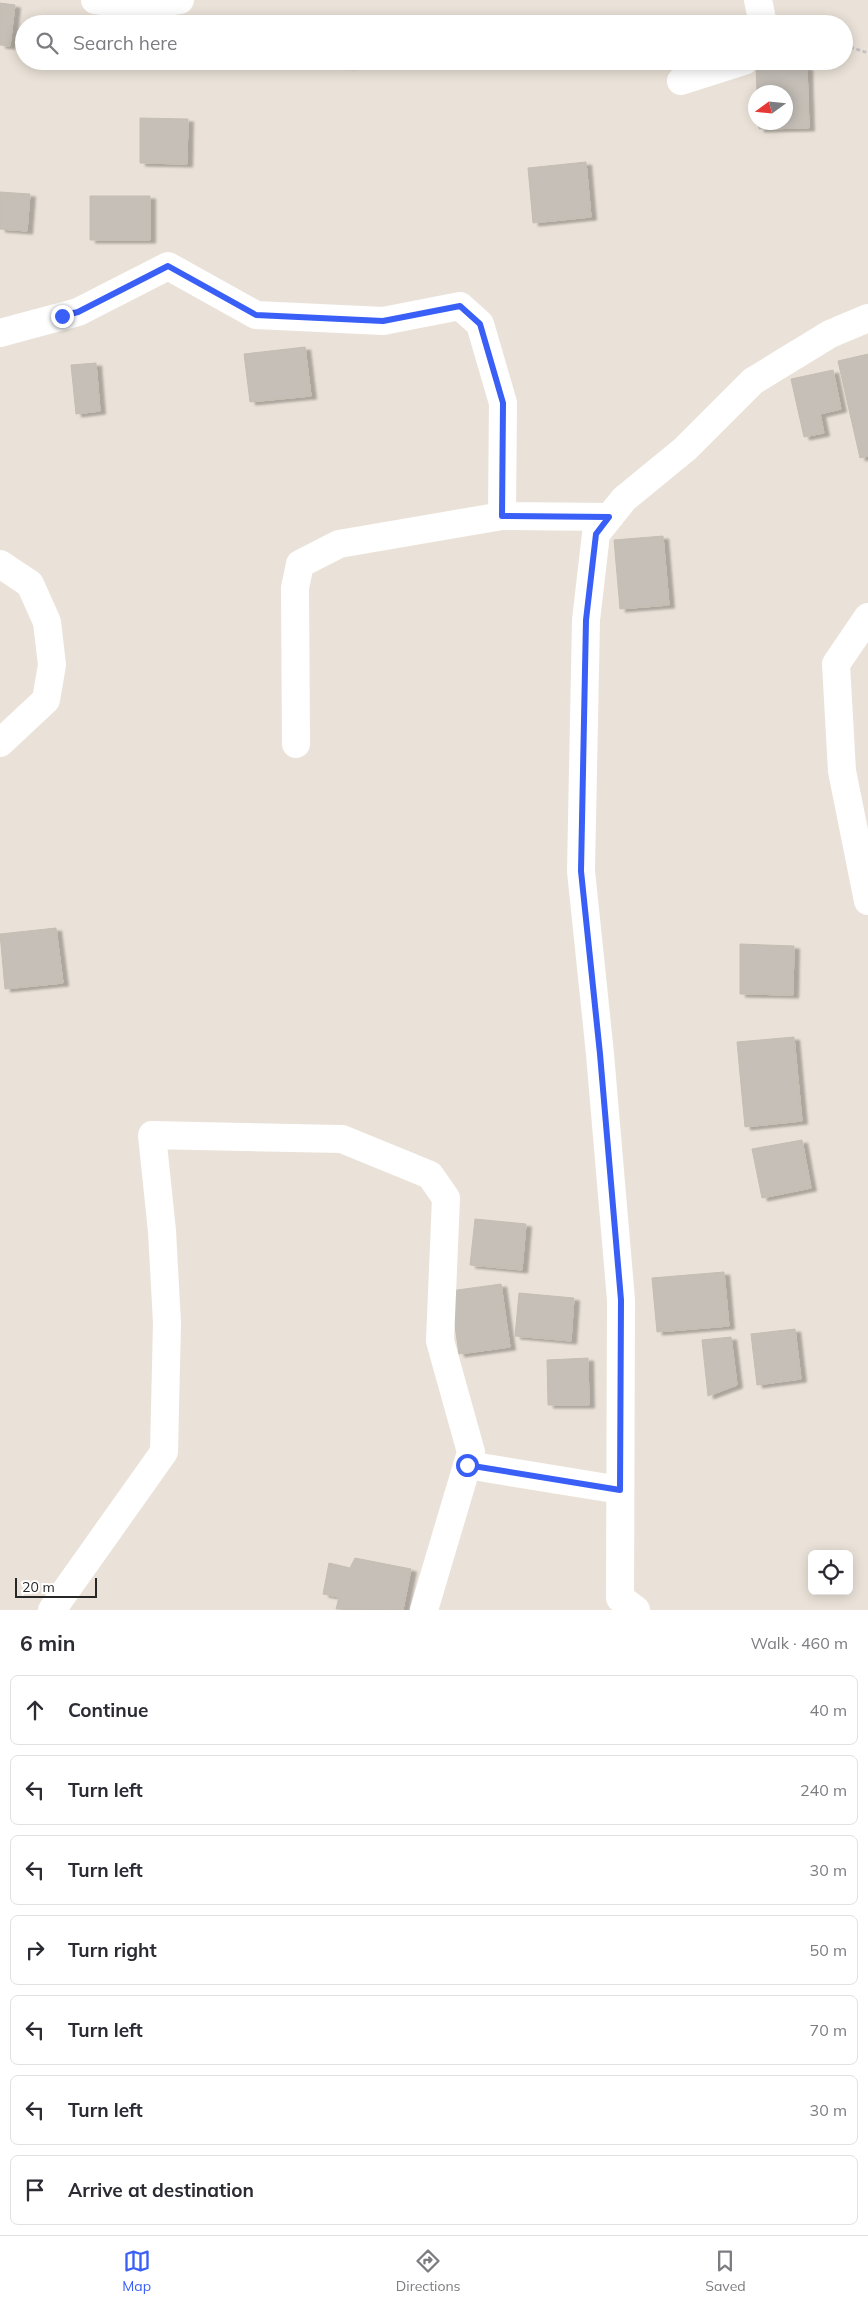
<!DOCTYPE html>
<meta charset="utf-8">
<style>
:root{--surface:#fff;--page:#f7f7f7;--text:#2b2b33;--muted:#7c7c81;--line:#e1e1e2;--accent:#395ff6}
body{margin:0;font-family:Mulish,sans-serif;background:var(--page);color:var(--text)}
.controls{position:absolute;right:15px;bottom:15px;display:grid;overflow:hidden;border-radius:8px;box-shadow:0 2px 12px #0003}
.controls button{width:45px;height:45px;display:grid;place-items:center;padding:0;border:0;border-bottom:1px solid var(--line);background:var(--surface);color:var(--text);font:25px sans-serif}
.compass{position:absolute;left:748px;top:85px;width:45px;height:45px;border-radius:50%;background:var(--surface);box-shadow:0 2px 12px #0003;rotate:255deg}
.scale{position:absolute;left:15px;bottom:12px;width:82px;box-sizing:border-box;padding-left:5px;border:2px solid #272727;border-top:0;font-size:14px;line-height:18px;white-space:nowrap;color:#272727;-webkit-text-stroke:4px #fff;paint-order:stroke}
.stop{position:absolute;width:15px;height:15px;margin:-11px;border:4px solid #395ff6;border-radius:50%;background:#fff}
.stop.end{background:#395ff6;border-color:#fff;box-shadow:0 1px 5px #0008}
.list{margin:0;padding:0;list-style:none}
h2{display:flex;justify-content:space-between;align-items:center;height:65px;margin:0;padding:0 20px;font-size:21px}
h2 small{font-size:16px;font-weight:400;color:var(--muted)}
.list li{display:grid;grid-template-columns:32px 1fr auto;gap:15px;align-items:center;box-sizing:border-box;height:70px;margin:0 10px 10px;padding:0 10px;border:1px solid var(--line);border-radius:8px}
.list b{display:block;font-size:19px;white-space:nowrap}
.list em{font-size:16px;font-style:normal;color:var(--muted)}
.icon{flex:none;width:28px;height:28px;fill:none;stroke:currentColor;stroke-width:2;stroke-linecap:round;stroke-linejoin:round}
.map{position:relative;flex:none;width:868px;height:1610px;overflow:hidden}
.search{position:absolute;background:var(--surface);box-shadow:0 2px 12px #0003;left:15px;right:15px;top:15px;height:55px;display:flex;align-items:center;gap:12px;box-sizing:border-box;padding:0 18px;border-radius:28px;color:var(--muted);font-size:19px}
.sheet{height:625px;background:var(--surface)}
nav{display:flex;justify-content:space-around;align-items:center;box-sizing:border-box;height:70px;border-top:1px solid var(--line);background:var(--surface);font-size:14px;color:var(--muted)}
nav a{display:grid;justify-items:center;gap:2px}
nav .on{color:var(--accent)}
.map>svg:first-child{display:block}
.building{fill:#c5bfb8;stroke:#c4beb2;filter:url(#shadow)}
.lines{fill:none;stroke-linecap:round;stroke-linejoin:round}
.path{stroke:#c3c3c3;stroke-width:3;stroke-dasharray:4 2.5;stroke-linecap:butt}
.street{stroke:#fff;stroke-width:28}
.route{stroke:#395ff6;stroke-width:6}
</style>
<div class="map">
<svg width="868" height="1610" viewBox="0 0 868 1610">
<defs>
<filter id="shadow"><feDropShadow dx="5.5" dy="3" stdDeviation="1" flood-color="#0004"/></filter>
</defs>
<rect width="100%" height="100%" fill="#eae2d8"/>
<path class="building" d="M0,3l15,2 -5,41 -10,-1z
M285,20l33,4h-33z
M303,61h47v5z
M807,67l2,61 -50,1 -1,-7h28v-30h-29l-1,-24z
M140,118l48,1 -1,45 -47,-1z
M586,162l5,55 -58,6 -5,-55z
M0,192l30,2 -3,37 -27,-2z
M90,196h60v44h-60z
M305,347l6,49 -61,6 -6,-48z
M868,354v102l-8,2 -22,-97z
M96,363l4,48 -24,3 -5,-49z
M833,370l8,39 -21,5 4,19 -20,4 -13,-58z
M663,536l6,69 -49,4 -6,-69z
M56,928l7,55 -58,6 -5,-55z
M740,944l54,2 -1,49 -53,-1z
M794,1037l8,84 -57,6 -8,-85z
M802,1140l9,48 -49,10 -10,-49z
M475,1219l51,5 -4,46 -52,-5z
M724,1272l5,54 -72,6 -5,-54z
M501,1284l9,63 -51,7 -9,-63z
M519,1293l55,5 -3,43 -56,-5z
M795,1329l6,50 -44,6 -6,-51z
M731,1337l6,48 -29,11 -6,-56z
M588,1358l1,47h-41l-1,-45z
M355,1558l56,11 -8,41 -67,-1 3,-12 -16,-3 6,-31 21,5z"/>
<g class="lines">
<path class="path" d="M844,45l24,8"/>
<path class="street" d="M95,0l47,6 38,-6
M758,0l5,24
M681,81l63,-20
M0,333l78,-21 90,-46 88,49 127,6 77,-15 20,18 23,79 -1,113 107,1
M0,564l30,20 17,38 5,43 -6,35 -46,43
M868,617l-32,47 6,107 26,130
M296,744l-1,-156 5,-24 39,-20 163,-28
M467,1465l153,25
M52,1610l112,-158 3,-129 -5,-92 -10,-96 190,4 88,36 16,23 -6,143 31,111 -47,158
M636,1610l-16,-12 1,-298 -21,-246 -19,-183 5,-251 10,-86 28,-35 61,-50 68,-68 77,-47 38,-16"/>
</g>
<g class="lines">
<path class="route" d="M62,316l16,-4 90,-46 88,49 127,6 77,-15 20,18 23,79 -1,113 107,1 -13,17 -10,86 -5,251 19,183 21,246 -1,190 -153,-25"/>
</g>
</svg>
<div class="controls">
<button><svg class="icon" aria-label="locate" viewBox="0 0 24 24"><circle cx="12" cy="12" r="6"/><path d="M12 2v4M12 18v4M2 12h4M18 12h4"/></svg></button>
</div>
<svg class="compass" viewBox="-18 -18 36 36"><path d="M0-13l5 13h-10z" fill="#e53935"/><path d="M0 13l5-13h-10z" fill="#7c7c81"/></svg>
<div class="scale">20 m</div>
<div class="stop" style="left:467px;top:1465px"></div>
<div class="stop end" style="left:62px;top:316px"></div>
<div class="search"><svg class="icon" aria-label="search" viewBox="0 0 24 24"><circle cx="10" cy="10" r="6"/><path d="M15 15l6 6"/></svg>Search here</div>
</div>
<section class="sheet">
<h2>6 min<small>Walk · 460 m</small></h2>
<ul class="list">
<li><svg class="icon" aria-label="ahead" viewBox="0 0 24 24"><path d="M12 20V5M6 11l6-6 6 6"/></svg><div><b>Continue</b></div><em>40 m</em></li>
<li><svg class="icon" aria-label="left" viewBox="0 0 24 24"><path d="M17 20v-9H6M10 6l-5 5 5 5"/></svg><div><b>Turn left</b></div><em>240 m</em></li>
<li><svg class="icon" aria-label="left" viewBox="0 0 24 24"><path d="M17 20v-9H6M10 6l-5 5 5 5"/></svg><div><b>Turn left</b></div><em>30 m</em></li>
<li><svg class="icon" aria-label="right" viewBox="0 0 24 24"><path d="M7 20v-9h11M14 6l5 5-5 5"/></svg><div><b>Turn right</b></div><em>50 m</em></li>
<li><svg class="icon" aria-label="left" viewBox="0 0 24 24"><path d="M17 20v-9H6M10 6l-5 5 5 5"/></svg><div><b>Turn left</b></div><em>70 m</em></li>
<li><svg class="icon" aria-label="left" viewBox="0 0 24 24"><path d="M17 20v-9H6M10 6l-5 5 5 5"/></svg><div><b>Turn left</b></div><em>30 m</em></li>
<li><svg class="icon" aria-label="arrive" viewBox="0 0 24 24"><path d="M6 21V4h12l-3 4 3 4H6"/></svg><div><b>Arrive at destination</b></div></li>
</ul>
</section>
<nav>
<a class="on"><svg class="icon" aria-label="map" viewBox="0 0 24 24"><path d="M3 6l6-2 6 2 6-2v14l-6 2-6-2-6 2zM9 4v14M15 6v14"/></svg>Map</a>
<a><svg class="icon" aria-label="directions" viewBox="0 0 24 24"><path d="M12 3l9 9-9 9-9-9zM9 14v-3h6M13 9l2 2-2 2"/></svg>Directions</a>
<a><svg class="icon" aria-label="saved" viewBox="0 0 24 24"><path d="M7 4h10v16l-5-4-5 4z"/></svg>Saved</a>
</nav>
